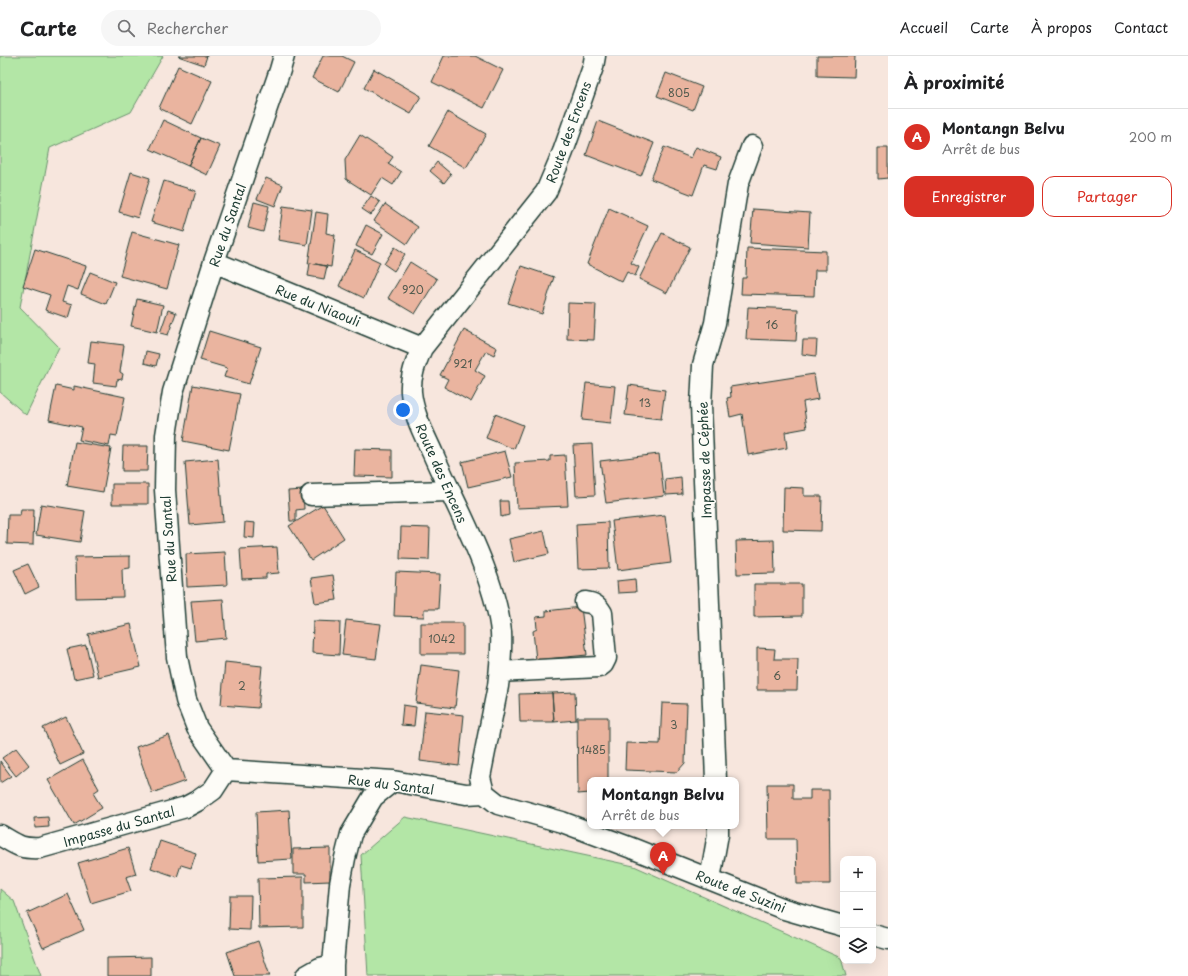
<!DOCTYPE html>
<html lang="fr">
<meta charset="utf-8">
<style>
:root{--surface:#fff;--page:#f6f6f6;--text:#202124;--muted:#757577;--line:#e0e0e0;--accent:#d93025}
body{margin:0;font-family:"Playpen Sans",sans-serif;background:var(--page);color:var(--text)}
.controls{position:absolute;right:12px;bottom:12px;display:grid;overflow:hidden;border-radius:8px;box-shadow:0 4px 16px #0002}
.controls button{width:36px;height:36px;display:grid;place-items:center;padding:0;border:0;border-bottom:1px solid var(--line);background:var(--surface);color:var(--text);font:20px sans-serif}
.you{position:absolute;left:403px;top:354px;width:14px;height:14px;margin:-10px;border:3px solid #fff;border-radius:50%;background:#1a73e8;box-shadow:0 0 0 6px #1a73e833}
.badge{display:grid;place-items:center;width:26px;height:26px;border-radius:50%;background:var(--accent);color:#fff;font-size:13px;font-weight:700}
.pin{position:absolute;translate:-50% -33px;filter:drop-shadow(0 1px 2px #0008)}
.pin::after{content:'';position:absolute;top:21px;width:14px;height:12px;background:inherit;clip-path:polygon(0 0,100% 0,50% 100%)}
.popup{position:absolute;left:587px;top:721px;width:152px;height:52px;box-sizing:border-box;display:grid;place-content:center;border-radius:8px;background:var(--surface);filter:drop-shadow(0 1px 3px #0005);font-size:13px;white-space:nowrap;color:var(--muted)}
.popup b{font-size:15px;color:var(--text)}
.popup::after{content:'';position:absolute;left:50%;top:100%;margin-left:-8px;border:8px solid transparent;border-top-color:var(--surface)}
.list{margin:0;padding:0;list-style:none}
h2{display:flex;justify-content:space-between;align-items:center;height:52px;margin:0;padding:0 16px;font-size:17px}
h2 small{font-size:13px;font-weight:400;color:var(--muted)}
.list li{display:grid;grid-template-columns:26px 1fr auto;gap:12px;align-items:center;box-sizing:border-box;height:56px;padding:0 16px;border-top:1px solid var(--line)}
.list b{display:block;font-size:15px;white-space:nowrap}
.list p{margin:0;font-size:13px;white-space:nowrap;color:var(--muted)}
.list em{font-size:13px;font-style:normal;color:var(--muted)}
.actions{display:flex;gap:8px;padding:12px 16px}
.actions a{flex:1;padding:9px 0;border:1px solid var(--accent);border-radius:12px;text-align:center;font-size:14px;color:var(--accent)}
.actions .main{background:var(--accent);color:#fff}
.icon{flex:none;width:22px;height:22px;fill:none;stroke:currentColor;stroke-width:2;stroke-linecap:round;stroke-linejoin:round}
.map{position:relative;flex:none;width:888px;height:920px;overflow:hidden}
header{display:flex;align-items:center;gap:24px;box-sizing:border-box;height:56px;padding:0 20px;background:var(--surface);border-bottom:1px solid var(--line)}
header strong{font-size:19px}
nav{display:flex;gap:22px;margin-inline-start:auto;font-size:14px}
.search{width:280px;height:36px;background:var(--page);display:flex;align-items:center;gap:10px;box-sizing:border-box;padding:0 14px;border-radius:22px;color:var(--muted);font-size:15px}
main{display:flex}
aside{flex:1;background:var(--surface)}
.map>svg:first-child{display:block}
.green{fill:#b3e6a6;stroke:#69926d}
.building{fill:#eab49f;stroke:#1f3d34}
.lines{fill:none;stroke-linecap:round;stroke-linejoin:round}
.minor-casing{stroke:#1f3d34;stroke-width:23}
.minor{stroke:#fdfcf7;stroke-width:20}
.labels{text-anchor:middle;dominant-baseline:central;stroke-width:3;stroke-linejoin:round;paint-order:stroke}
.number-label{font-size:11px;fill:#525b4f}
.street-label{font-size:13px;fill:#1f3d34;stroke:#fdfcf7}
</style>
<header>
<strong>Carte</strong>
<div class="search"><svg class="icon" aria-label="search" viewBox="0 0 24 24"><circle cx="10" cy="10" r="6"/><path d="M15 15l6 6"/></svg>Rechercher</div>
<nav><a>Accueil</a><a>Carte</a><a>À propos</a><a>Contact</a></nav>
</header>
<main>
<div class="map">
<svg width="888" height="920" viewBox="0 0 888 920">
<rect width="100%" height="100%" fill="#f7e6dd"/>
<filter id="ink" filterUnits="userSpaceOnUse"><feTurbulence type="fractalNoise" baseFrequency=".025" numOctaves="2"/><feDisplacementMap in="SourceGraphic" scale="8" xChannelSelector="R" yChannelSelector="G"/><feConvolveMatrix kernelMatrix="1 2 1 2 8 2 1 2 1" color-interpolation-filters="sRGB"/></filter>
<g filter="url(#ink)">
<path class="green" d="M0,0h163l-32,56 -81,36 -30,159 39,40 -33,68 -26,-23z
M405,761l229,49 207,92 5,18h-478l-7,-121z
M0,833l14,12 27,75h-41z"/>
<path class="building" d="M178,0h29l-3,9z
M323,0h19l12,6 -15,30 -27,-14z
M444,0h31l28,14 -19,38 -52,-26z
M817,0h38l-1,21 -37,-1z
M178,10l34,15 -20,43 -33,-16z
M374,13l47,27 -10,18 -47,-26z
M666,17l36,14 -9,23 -36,-14z
M448,56l38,22 -20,34 -37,-22z
M163,64l38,18 -13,28 -38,-17z
M598,65l56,22 -13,33 -55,-21z
M360,79l33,22 -5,7 13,8 -8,13 -11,-7 -11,17 -25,-16 -1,-19z
M201,82l19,8 -13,29 -19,-9z
M664,91l27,11 5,-11 25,10 -4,12 -13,-4 -11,30 -42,-16z
M878,92h10v30l-10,1z
M437,106l14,12 -7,9 -14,-12z
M131,116l19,6 -12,40 -19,-6z
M266,122l17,7 -8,21 -18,-7z
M164,125l32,10 -12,41 -33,-10z
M371,140l9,6 -9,13 -9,-6z
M254,146l15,4 -6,26 -15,-4z
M385,148l33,23 -11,17 -33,-23z
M283,150l29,4 -5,35 -29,-5z
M609,152l39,18 -17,37 8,4 -4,9 -8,-4 -5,10 -35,-18z
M753,153l57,4 -2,34 -58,-4z
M316,156l12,2 -2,19 9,2 -4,32 -21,-4 -2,1z
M366,169l17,9 -11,20 -16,-8z
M132,176l47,13 -12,44 -47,-13z
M662,177l28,14 -23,46 -28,-14z
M395,191l10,7 -11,17 -10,-7z
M747,192l79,3v19h-11l-1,26 -73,-2 1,-16h4z
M35,193l51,17 -8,24 -11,-4 -5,16 10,3 -4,13 -23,-8 5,-15 -27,-9z
M355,194l25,12 -16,36 -25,-12z
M410,206l27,17 -22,35 -27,-16z
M310,207l17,3 -3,13 -16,-3z
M521,210l33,11 -12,37 -34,-11z
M90,216l25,10 -9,22 -25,-10z
M137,243l26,6 -6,27 -26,-6z
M568,247l28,1 -2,36 -27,-1z
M748,251l50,2 -2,32 -50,-2z
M168,254l8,3 -8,22 -8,-2z
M464,274l33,18 -3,7 -8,-4 -11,19 10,6 -14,26 -27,-15 4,-8 -8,-4z
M209,275l52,16 -12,37 -25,-7 3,-9 -27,-8z
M803,284h14l-1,16 -14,-2z
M91,285l33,4 -4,27 3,2 -1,5 -5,1 -1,6 -23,-3 2,-19 -7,-1z
M146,295l13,3 -3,12 -12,-3z
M814,318l4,25 -15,3 4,26 -22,4 2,16 -39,7 -6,-41 -12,3 -3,-19 4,-1 -1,-10z
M586,327l29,3 -4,37 -29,-3z
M193,329l47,9 -11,56 -46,-9z
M629,329l36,5 -4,29 -36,-4z
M56,330l18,4v-4l51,11 -8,39 -6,-1 -2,11 -30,-6 3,-13 -33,-7z
M495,358l28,11 -9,24 -28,-11z
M75,386l36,6 -8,44 -36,-6z
M592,388l3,51 -19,1 -3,-51z
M123,390h25l-1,25h-25z
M355,393l37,1v27l-38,-1z
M505,395l7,26 -44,10 -6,-25z
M659,398l5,42 -58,7 -6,-42z
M565,399l3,51 -51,2 -2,-45 35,-2v-5z
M218,403l5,63 -33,3 -5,-63z
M681,421l1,17 -16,1 -1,-16z
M112,428h36v20h-36z
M784,431l20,1v8h18l-1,35 -38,-1z
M303,434l1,19 -8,1v11h-6l-2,-30z
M500,445h8l1,14 -8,2z
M41,448l44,7 -5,31 -44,-7z
M323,449l21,33 -33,22 -22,-34z
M21,453h13l-1,36 -26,-1 1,-29h12z
M665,459l6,48 -53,7 -6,-49z
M245,466l10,1 -1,15 -10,-1z
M608,466l1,46 -31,1 -2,-45z
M401,471l29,1 -1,32 -29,-1z
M544,475l5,23 -35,8 -5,-23z
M774,484l1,33 -38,1 -1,-33z
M277,491l2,26 -13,1v4l-24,1 -2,-30z
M225,496l2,33 -40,2 -1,-33z
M130,500v12l-8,1 1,28 -47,1 -1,-41z
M28,508l11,23 -14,7 -11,-24z
M396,516l44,2 -2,35h-14v8l-30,-1z
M333,519l4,25 -22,3 -4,-25z
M635,523l1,13 -18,1 -1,-12z
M754,528h48v32l-48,1z
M223,543l3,39 -31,3 -4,-40z
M581,551l6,48 -51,5 -3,-29 4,-2 -1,-12 10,-1v-5z
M346,564l35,4 -5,35 -34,-4z
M313,565l27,1 -1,33 -27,-2z
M421,567h42v31h-42z
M131,568l10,43 -43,10 -10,-43z
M86,589l7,30 -19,4 -7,-30z
M757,592l18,1 -1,10h24l-1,31h-40z
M225,606l37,4 -4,42 -37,-3z
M421,609l38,5 -4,38 -39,-5z
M575,636l1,28 -22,2 -2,-29z
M552,637l2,29h-34l-1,-28z
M662,647l25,1 -2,59 -8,9 -52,-2 1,-27 34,1z
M403,649l13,2 -2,19 -13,-1z
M425,655l39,4 -5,51 -39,-5z
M66,661l17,37 -23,11 -17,-37z
M577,661h31v63h-18v13l-12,1z
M169,679l16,46 -33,12 -16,-46z
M16,692l13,17 -13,11 -14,-18z
M83,704l16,29 -6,4 9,15 -28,17 -26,-45z
M0,705l11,15 -11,7z
M767,728h26v15h17v-9h19l1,94h-33l-1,-45h-28z
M289,754l3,49 -34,2 -2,-49z
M48,761l1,10 -14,1 -1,-10z
M160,785l36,12 -5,15 -10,-3 -4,12 -26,-9z
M128,792l8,26 -10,3 5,14 -40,12 -13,-40z
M330,792v33l-24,1v-8h-13v-25z
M303,821v50l-44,1 -1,-50z
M68,838l16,36 -41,18 -16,-35z
M230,840h21l-1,34 -21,-1z
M258,885l12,35h-35l-8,-24z
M151,901v19h-44v-18z"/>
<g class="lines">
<g class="minor-casing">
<path id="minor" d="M214,206l208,86
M311,439l138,-4
M500,616l99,-5 4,-3 3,-6 -4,-45c-5,-8 -9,-10 -17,-11
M226,714l-29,-42 -11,-28 -9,-43 -12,-167 1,-55 7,-43 41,-130 66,-192 4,-14
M226,714l167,11 73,13 18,-1
M716,724l-15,-375 2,-40 12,-42 23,-139 14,-38
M484,737l-4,-16 18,-91c2,-17 4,-36 3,-54 -2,-21 -9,-43 -16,-62 -14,-39 -35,-77 -52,-116 -9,-20 -20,-40 -22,-62 -1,-16 5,-30 11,-44l124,-156 17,-40 30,-85 2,-11
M484,737l14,11 64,18 72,27 150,60 59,17
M0,779c17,10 20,14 40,13l146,-41 13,-7 14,-10 13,-20
M710,823l8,-45v-8
M873,879l15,4
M306,920l14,-8 13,-3
M333,920v-11l7,-81 5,-26 6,-24 22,-37 20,-16"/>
</g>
<use href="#minor" class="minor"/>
</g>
</g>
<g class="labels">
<g class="number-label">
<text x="679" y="36">805</text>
<text x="413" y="233">920</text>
<text x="772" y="268">16</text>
<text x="463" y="307">921</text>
<text x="645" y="346">13</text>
<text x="442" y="582">1042</text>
<text x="777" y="619">6</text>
<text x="242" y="629">2</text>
<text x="674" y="668">3</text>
<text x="593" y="693">1485</text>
</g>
<g class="street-label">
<text transform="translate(568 76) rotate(-70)">Route des Encens</text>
<text transform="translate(227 169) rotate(-71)">Rue du Santal</text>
<text transform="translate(318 249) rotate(22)">Rue du Niaouli</text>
<text transform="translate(704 404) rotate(-92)">Impasse de Céphée</text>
<text transform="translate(442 417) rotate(66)">Route des Encens</text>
<text transform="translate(168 483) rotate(-94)">Rue du Santal</text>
<text transform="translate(391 728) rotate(7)">Rue du Santal</text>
<text transform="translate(119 770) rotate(-16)">Impasse du Santal</text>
<text transform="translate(741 835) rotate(21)">Route de Suzini</text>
</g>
</g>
</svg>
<div class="controls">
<button>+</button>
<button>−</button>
<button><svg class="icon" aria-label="layers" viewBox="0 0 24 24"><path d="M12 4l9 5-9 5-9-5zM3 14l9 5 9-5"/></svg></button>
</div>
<div class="you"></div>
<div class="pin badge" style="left:663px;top:819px">A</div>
<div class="popup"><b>Montangn Belvu</b>Arrêt de bus</div>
</div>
<aside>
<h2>À proximité<small></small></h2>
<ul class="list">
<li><span class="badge">A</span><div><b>Montangn Belvu</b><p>Arrêt de bus</p></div><em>200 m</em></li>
</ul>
<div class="actions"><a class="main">Enregistrer</a><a>Partager</a></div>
</aside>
</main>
